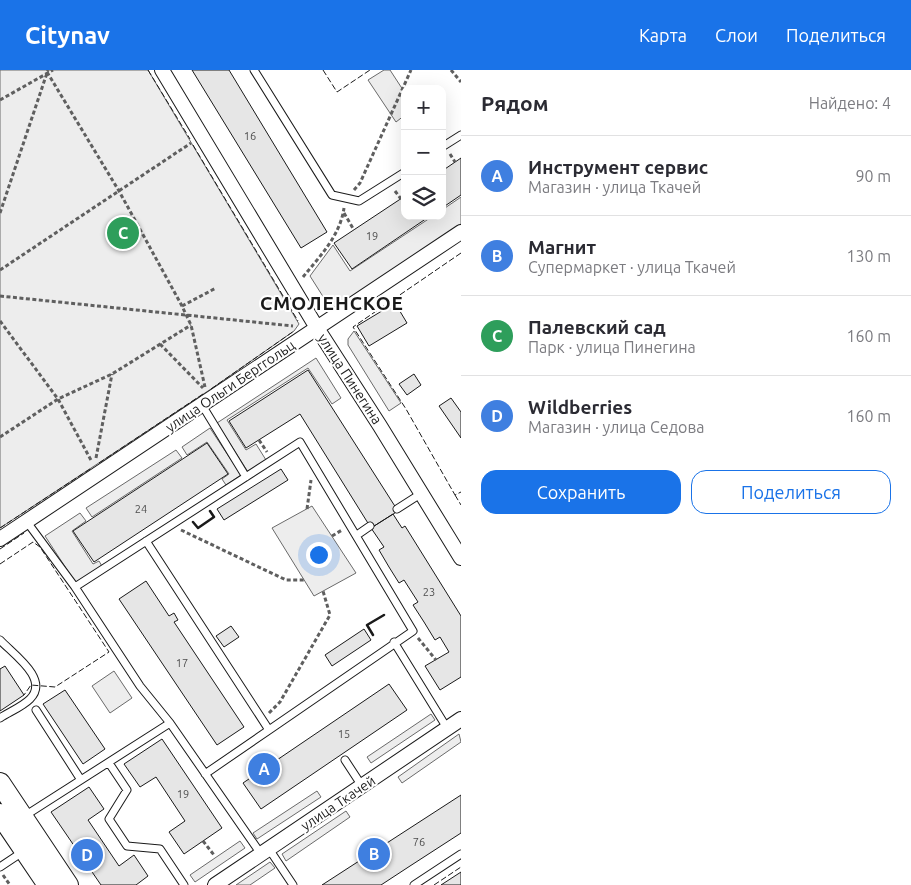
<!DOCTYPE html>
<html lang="ru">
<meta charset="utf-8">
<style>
:root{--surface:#fff;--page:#f7f7f7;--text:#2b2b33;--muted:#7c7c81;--line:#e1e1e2;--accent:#1a73e8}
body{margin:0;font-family:Ubuntu,sans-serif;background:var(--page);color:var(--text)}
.controls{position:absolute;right:15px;top:15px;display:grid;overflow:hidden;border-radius:10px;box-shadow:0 5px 20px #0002}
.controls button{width:45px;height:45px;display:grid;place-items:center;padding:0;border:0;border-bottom:1px solid var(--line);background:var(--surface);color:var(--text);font:25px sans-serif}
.you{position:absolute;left:318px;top:484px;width:18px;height:18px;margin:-12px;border:4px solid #fff;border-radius:50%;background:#1a73e8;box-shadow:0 0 0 8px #1a73e833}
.badge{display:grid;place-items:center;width:32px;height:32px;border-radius:50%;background:var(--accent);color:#fff;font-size:16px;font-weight:700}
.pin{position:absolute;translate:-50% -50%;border:2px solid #fff;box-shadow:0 1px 5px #0006}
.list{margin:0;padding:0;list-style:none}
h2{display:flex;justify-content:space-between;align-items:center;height:65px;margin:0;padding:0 20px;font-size:21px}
h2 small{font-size:16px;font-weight:400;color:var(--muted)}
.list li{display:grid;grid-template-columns:32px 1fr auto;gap:15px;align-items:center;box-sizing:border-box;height:80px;padding:0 20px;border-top:1px solid var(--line)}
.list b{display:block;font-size:19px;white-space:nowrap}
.list p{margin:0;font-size:16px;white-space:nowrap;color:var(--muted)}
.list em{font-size:16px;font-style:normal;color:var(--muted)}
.actions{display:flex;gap:10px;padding:15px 20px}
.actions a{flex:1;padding:11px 0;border:1px solid var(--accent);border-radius:15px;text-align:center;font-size:18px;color:var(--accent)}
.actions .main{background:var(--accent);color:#fff}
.icon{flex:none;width:28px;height:28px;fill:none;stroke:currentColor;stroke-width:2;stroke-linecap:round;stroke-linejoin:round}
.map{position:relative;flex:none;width:461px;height:815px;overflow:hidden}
header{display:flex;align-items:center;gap:30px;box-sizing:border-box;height:70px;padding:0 25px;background:var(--accent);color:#fff}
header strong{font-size:24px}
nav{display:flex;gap:28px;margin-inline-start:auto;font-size:18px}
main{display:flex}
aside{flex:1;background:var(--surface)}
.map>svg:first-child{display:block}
.built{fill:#ededed;stroke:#6a6a6a}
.building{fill:#e6e6e6;stroke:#1a1a1a}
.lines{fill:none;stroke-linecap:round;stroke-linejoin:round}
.service-casing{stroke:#1a1a1a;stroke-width:9}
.minor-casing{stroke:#1a1a1a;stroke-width:16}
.secondary-casing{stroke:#1a1a1a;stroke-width:22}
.path{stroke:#5f5f5f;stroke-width:3;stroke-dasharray:4 2.5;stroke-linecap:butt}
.service{stroke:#fff;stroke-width:7}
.minor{stroke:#fff;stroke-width:14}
.secondary{stroke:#fff;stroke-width:20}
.fence{stroke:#1a1a1a;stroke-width:1;stroke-dasharray:6 2.5;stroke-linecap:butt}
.wall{stroke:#1a1a1a;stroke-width:2.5}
.labels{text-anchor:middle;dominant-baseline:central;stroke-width:4;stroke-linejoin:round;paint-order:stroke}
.number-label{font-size:11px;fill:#4d4d4d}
.street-label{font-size:14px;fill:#1a1a1a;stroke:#fff}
.district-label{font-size:19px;font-weight:bold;letter-spacing:1px;fill:#1a1a1a;stroke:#fff}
</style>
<header>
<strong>Citynav</strong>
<nav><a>Карта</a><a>Слои</a><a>Поделиться</a></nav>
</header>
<main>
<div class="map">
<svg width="461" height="815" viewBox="0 0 461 815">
<rect width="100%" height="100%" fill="#fff"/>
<path class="built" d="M0,0h148l151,254 -5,7 -83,58 -211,139z
M384,0h6l15,23v22l-9,7 -28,-42z
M461,127v27l-122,83 -10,-1 -19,-30 23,-31 17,26 83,-55h9v-6z
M354,261l47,72 -12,8 -41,-66v-6z
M316,288l25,40 -9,6 -24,-36 -81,52 19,30 10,-6 10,16 -18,12 -31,-49z
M210,358l31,47 -15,10 -4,-6 7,-5 -22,-32 -20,13 -5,-8z
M176,380l6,8 -90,59 -6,-9z
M312,436l44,67 -42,23 -42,-68z
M80,443l6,8 -14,10 21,33 6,-3 4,7 -26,17 -32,-49z
M114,601l18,27 -22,15 -18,-27z
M431,644l4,6 -64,43 -4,-6z
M459,664l2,8 -59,41 -4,-6z
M317,721l4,6 -64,42 -4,-6z
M346,741l4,6 -64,44 -4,-7z
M240,771l5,7 -50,34 -5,-7z
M270,792l5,6 -25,17h-14z"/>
<path class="building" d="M192,0h37l98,162 -26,16z
M461,88v37l-19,13v-37z
M405,126v20h25l-78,53 -18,-26z
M395,233l12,20 -38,23 -12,-20z
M308,300l90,141 -27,17 -71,-114 -54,34 -17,-27z
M414,304l7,11 -14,10 -8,-11z
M451,328l10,14v26l-22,-32z
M207,373l21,31 -134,88 -21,-31z
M281,399l7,11 -64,40 -7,-11z
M393,444l9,14 3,-2 56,90v61l-21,13 -15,-24 24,-14 -9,-15 -5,3 -11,-18 -11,-17 5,-3 -14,-22 -5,3 -10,-16 -10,-17 5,-3 -13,-19z
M146,511l23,35 5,-3 4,7 -4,2 70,105 -27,18 -98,-146z
M231,556l8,11 -15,10 -8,-11z
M364,559l7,11 -39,26 -7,-11z
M5,596l19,29 -24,16v-42z
M389,614l18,26 -146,99 -18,-26z
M65,620l40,59 -22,15 -40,-60z
M162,669l60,89 -38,26 -15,-22 16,-11 -29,-44 -16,10 -16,-23z
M89,717l15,22 -16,11 31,46 15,-11 14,21 -12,9h-35l-50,-73z
M461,725v38l-51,33 -29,19h-59z
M461,802v13h-20z"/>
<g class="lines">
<g class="service-casing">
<path id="service" d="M254,0l78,125 27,6 46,-29
M442,77l19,-12
M202,335l44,72
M397,439l25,-16
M27,452l48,65 65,99 30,37 91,131
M357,465l13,-9
M75,517l225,-145 113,189 -144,99 -123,-189
M0,570c13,14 50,39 30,59 -8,8 -21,13 -30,19
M394,572l53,86
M36,640l45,70
M345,690l17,26
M109,693l18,27 -18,29 18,27 33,3 24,36
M205,704l64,-44
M23,747l147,-94
M269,779l24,36
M0,797l24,-16
M414,815l47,-31"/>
</g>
<g class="minor-casing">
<path id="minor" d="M162,0l155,258 63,98 81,132
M0,469l461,-307
M215,815l246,-166"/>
</g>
<g class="secondary-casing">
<path id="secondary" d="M0,713l68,102
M0,744l48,71"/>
</g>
<path class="path" d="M451,0l10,12
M47,2l72,119 63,115 9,19 14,62
M0,30l53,-30
M450,84l5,8
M354,120l6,-7 51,-113
M395,121l6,8
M0,143l48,-143
M344,143l10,17
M0,200l191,-127
M303,207c17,-21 37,-41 41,-69
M0,226l293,30
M182,236l34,-18
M0,251l58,78 34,63
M160,274l43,44
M0,367l58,-38 54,-25 79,-49
M259,370l8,12
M96,388l16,-84
M307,439l4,-29
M181,460l105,50h18
M332,466l10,-6
M418,568l18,22
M269,643l11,-11 50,-87 -7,-24
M203,771l11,14
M3,805l7,10"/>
<use href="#service" class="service"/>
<use href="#minor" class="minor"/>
<use href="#secondary" class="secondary"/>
<path class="fence" d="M148,0l42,69
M323,0l14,22 33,-22
M193,75l105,176
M461,183l-108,74 53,82 49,86 6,-3
M211,319l83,-58
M99,393l104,-69
M455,425l6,10
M0,458l90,-59
M0,479l24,-16
M0,494l33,-22 7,5 69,105 -54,35 -24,-2 -7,10
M434,815l27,-18"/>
<path class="wall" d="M193,452l5,6 16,-11 -4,-6
M373,565l-6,-10 17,-10"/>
</g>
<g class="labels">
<g class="number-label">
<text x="250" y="66">16</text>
<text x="372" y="166">19</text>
<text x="141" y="439">24</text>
<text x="429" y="522">23</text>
<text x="182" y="593">17</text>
<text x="344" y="664">15</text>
<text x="183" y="724">19</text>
<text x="419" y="772">76</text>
</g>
<g class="street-label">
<text transform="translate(350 309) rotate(57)">улица Пинегина</text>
<text transform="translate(230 316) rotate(-34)">улица Ольги Берггольц</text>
<text transform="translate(338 733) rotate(-34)">улица Ткачей</text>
</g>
<g class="district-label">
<text x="332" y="233">СМОЛЕНСКОЕ</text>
</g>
</g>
</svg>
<div class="controls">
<button>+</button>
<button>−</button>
<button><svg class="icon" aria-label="layers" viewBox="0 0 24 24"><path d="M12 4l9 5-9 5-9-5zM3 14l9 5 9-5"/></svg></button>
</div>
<div class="you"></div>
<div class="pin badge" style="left:264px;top:699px;background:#3f7fe0">A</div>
<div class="pin badge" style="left:374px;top:784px;background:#3f7fe0">B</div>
<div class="pin badge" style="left:123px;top:163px;background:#2e9e5b">C</div>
<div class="pin badge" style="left:87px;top:785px;background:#3f7fe0">D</div>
</div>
<aside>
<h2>Рядом<small>Найдено: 4</small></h2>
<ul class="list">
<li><span class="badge" style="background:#3f7fe0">A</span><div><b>Инструмент сервис</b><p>Магазин · улица Ткачей</p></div><em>90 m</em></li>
<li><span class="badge" style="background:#3f7fe0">B</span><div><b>Магнит</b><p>Супермаркет · улица Ткачей</p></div><em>130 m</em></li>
<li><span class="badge" style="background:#2e9e5b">C</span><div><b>Палевский сад</b><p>Парк · улица Пинегина</p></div><em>160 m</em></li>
<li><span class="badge" style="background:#3f7fe0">D</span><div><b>Wildberries</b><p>Магазин · улица Седова</p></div><em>160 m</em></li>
</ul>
<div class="actions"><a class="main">Сохранить</a><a>Поделиться</a></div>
</aside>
</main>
